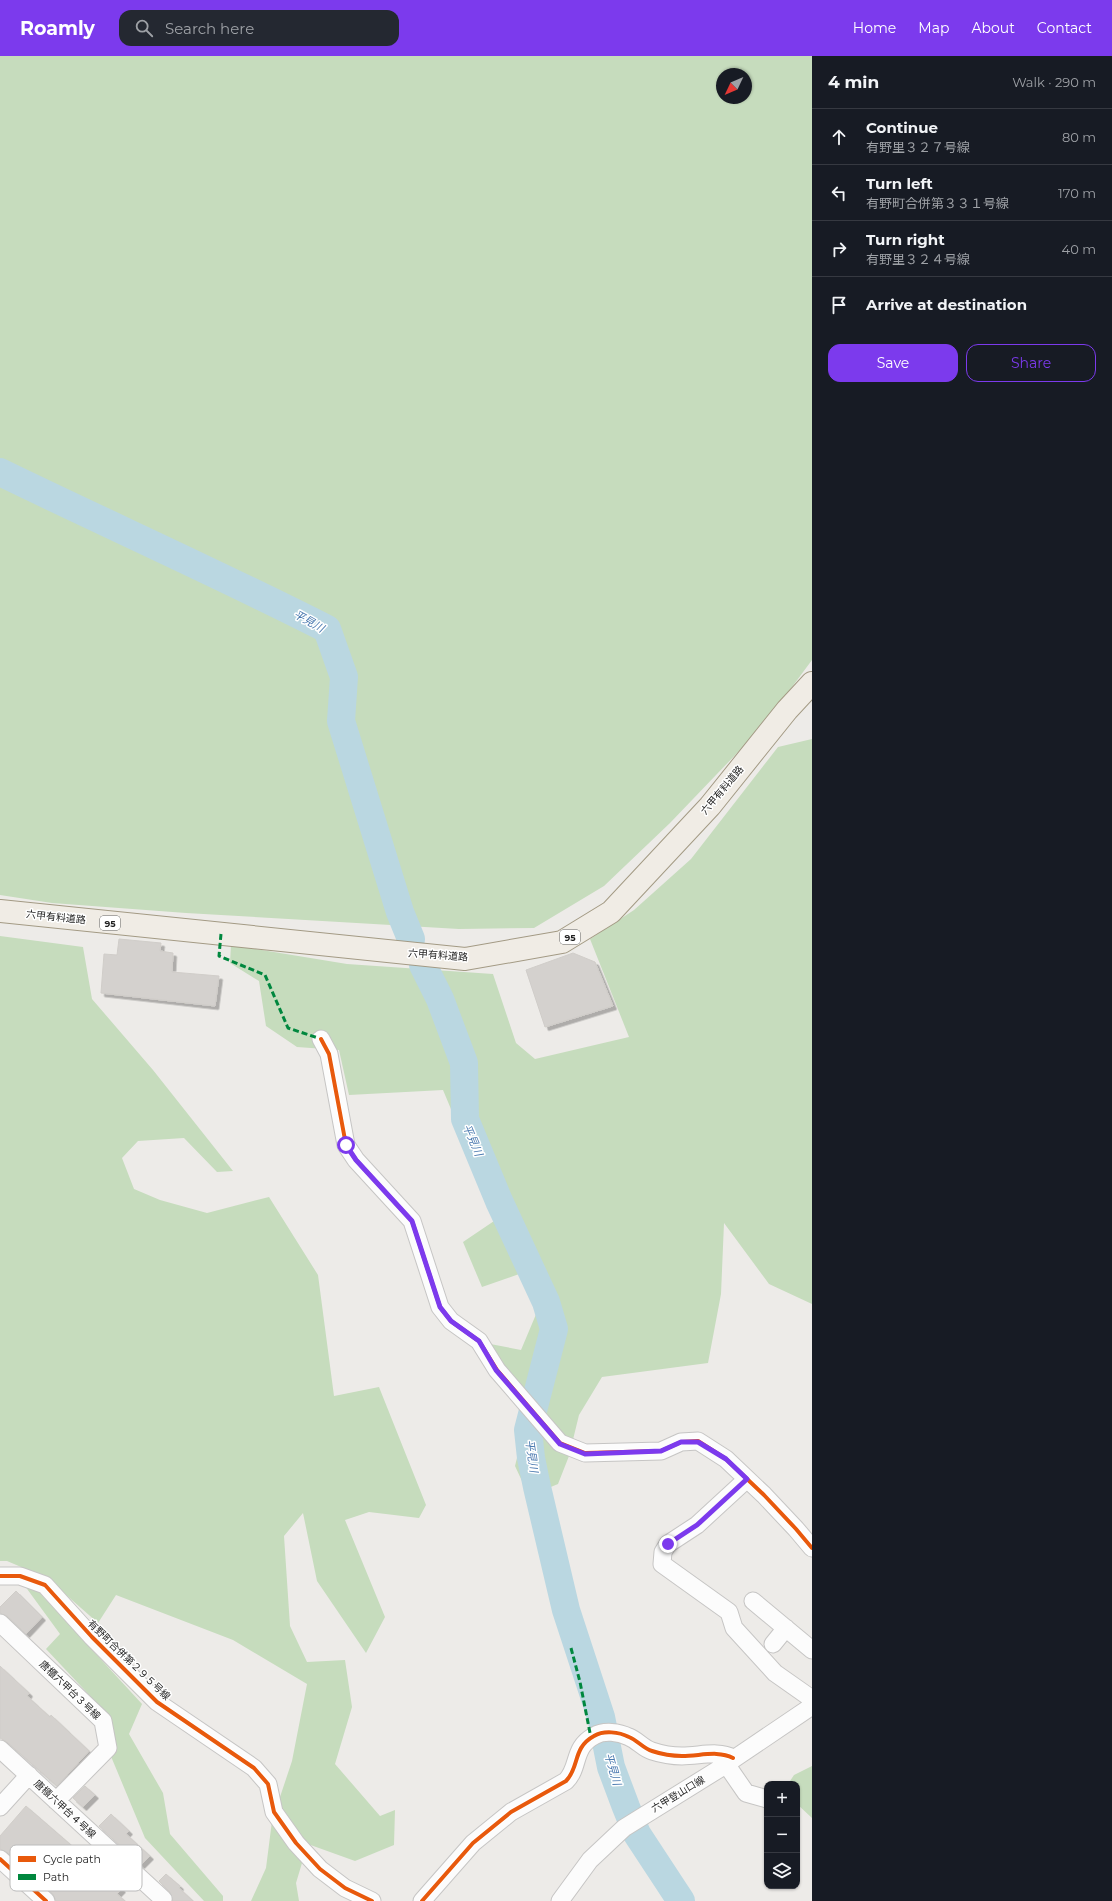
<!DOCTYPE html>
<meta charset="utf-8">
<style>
:root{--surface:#171b24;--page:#242831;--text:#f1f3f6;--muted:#9ea1a6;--line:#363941;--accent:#7c3aed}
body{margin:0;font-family:Montserrat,"Noto Sans JP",sans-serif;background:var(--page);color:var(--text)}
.controls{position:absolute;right:12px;bottom:12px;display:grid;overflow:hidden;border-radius:8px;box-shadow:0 1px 3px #0004}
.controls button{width:36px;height:36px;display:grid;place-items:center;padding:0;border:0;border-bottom:1px solid var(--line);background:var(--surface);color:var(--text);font:20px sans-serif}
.compass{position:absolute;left:716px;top:12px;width:36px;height:36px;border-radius:50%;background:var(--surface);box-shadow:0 1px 3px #0004;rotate:226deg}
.stop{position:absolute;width:12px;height:12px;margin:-9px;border:3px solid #7c3aed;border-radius:50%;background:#fff}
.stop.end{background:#7c3aed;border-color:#fff;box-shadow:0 1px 4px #0008}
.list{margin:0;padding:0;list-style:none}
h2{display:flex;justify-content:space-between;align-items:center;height:52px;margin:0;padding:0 16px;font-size:17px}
h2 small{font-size:13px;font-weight:400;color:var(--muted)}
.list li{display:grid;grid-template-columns:26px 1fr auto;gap:12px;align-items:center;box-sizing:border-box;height:56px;padding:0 16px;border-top:1px solid var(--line)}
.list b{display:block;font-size:15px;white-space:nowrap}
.list p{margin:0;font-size:13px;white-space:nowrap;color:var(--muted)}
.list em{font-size:13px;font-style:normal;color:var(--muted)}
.actions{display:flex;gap:8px;padding:12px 16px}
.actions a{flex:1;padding:9px 0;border:1px solid var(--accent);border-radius:12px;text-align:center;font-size:14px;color:var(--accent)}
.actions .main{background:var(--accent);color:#fff}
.icon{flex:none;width:22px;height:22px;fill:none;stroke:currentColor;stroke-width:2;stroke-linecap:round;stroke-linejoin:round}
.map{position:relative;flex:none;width:812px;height:1845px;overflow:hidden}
header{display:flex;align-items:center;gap:24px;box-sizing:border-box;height:56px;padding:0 20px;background:var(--accent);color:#fff}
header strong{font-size:19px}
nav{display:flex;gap:22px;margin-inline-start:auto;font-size:14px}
.search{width:280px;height:36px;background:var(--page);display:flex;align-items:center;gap:10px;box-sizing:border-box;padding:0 14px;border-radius:12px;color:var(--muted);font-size:15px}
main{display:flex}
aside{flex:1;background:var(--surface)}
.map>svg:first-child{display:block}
.forest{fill:#c6dcbd;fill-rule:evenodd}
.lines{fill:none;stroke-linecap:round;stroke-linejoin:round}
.river{stroke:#bad7e1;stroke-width:28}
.building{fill:#d4d1ce;stroke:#d0cdc9;filter:url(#shadow)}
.street-casing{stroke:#c6c5c4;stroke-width:19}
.primary-casing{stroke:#a39a84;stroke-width:24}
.street{stroke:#fcfcfc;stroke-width:17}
.primary{stroke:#f0ece5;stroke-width:22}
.quiet{stroke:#00873e;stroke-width:3;stroke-dasharray:6 3;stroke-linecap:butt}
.cycleway-casing{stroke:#fff;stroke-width:6}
.cycleway{stroke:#e8590c;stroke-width:4}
.route{stroke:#7c3aed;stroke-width:5}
.labels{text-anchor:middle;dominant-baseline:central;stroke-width:3;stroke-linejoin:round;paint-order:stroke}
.shield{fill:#fff;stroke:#626262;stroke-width:1}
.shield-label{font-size:9px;font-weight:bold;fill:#1f1f1f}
.street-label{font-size:10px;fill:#1f1f1f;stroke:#fff}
.water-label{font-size:11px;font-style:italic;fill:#4a79af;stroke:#fff}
.key{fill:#fff;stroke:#bcbcbc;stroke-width:1}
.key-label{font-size:11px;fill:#1f1f1f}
</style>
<header>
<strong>Roamly</strong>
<div class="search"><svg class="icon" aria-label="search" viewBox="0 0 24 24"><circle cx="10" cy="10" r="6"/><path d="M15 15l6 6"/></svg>Search here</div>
<nav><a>Home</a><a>Map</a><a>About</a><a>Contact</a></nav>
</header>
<main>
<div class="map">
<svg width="812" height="1845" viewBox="0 0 812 1845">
<defs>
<filter id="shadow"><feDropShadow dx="3.5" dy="3.5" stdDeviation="0" flood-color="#0004"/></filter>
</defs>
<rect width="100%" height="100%" fill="#edebe8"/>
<path class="forest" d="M0,0h812v604l-49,66 -93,97 -66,63 -70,42 -75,1 -273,-16 -134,-10 -52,-8zM722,18h24v24h-24z
M812,683v565l-43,-20 -45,-61 -3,71 -13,69 -106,14 -23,38 -10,41 -11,28 -29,12 -14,-30 15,-61 -45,-62 36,7 16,-38 -15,-39 -40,14 -19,-45 34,-23 -54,-129 -94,5 -10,-45 -42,-3 -31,-21 -7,-45 -29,-18 1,-18 116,19 146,10 23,69 19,16 94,-22 -39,-98 44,-29 57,-51 87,-112z
M0,880l83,11 9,52 61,71 80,101 -16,1 -33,-34 -46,3 -16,17 12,31 26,11 47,13 62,-16 49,78 16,121 45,-9 47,118 -7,13 -50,-6 -24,8 40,97 -19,36 -49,-72 -14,-68 -19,23 6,90 17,36 38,-2 7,47 -17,57 45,52 15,-6 -1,35 -39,16 -50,-18 -27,-40 14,-42 15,-77 -74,-44 -117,-45 -18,28 -51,-45 -40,-17h-7z
M22,1526l17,10 103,112 -13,30 34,59 7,41 53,62v5h-19l-59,-63 -35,-84 -1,-38 -63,-67 14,-15z
M812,1710v52l-15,-14v-20h-9l6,-9z
M272,1765l30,42 -6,20 3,18h-48l15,-33z"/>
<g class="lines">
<path class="river" d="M0,416c109,53 219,102 327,157l17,48 -3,44 59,191 11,27
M423,909l17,34 24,64 1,56 34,82 47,101 8,27 -26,101 3,28 6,29 29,123 35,107 10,50 15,40 11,27 44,67"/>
</g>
<path class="building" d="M119,883l42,4 -1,8 13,2 -1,19 47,4 -4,30 -114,-13 3,-39 13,1z
M573,897l22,9 18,44 -68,21 -19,-57z
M16,1535l26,26 -16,17 -19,-18 -7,-3v-6z
M0,1610l29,27 -2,3 23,21 1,-2 38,36 -32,35 -50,-44 -7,-4z
M85,1730l10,9 -12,12 -10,-9z
M26,1750l96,83 -5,5 8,7h-69l-3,-7 -46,-42 -7,-3v-13z
M111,1758l18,17 -3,3 24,22 -9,9 -42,-39z
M166,1818l14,12 -1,2 14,13h-21l-2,-9 -11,-11z"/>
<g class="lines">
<g class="street-casing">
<path id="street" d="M321,983l8,15 17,91 10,15 56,61 28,86 11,14 28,20 18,29 63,73 25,10 76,-2 20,-9 17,-1 28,18 38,36 32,34 16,19
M747,1423l-50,46 -29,19 -5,8 -1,12 67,48 5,16 41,45 37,26
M0,1520h20l25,9 47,52 65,65 97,66 14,16 6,28 22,31 24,26 25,19 27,13
M753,1545l59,49
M0,1567l103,98 5,27 -52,53
M773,1588l13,-16
M0,1693l163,150 -1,2
M726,1708l20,29 21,6
M0,1751l29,-32
M0,1803l46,42
M422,1845l51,-58 38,-31 55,-31c14,-14 6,-33 28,-45 10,-6 25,-4 35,1 8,3 15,12 23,14 9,3 21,5 30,5 18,0 36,-6 51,2
M560,1845l30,-41 34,-32 95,-59 93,-63"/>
</g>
<g class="primary-casing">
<path id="primary" d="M0,855l465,48 97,-17 49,-30 99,-106 77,-96 25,-27"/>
</g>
<use href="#street" class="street"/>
<use href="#primary" class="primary"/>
<path class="quiet" d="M221,878l-2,22 46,19 23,53 33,11
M571,1592l9,34 11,56"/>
<g class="cycleway-casing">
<path id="cycleway" d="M321,983l8,15 17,91 10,15 56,61 28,86 11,14 28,20 18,29 63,73 25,10 76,-2 20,-9 17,-1 28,18 38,36 32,34 16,19
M0,1520h20l25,9 47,52 65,65 97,66 14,16 6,28 22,31 24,26 25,19 27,13
M0,1803l46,42
M422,1845l51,-58 38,-31 55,-31c14,-14 6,-33 28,-45 10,-6 25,-4 35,1 8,3 15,12 23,14 9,3 21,5 30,5 18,0 36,-6 51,2"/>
</g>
<use href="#cycleway" class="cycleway"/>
</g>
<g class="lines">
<path class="route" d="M346,1089l10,15 56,61 28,86 11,14 28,20 17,29 64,74 25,10 76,-3 20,-9h17l28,17 21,20 -50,46 -29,19"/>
</g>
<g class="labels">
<g class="shield">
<rect x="100" y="860" width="20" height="14" rx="3"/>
<rect x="560" y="874" width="20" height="14" rx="3"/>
</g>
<g class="shield-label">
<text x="110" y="867">95</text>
<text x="570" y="881">95</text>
</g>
<g class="street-label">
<text transform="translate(722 734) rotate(-50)">六甲有料道路</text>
<text transform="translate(56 861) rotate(6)">六甲有料道路</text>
<text transform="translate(438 899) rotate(4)">六甲有料道路</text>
<text transform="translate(129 1604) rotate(44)">有野町合併第２９５号線</text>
<text transform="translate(70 1634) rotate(44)">唐櫃六甲台３号線</text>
<text transform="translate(678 1738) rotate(-31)">六甲登山口線</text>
<text transform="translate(65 1753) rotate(43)">唐櫃六甲台４号線</text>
</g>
<g class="water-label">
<text transform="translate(309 565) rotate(29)">平見川</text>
<text transform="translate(473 1084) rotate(67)">平見川</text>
<text transform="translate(532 1400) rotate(82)">平見川</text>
<text transform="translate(613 1713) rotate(74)">平見川</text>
</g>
</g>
<rect x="10" y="1789" width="132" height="46" rx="6" class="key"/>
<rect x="18" y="1800" width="18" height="6" fill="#e8590c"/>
<rect x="18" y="1818" width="18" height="6" fill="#00873e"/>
<g class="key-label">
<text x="43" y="1807">Cycle path</text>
<text x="43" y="1825">Path</text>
</g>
</svg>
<div class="controls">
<button>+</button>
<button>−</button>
<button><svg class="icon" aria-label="layers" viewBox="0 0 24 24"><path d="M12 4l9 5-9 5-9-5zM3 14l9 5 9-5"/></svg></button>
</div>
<svg class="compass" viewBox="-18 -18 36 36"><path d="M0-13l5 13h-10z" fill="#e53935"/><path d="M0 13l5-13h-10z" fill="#9ea1a6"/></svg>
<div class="stop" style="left:346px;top:1089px"></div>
<div class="stop end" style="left:668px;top:1488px"></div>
</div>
<aside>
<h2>4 min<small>Walk · 290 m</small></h2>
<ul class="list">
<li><svg class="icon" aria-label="ahead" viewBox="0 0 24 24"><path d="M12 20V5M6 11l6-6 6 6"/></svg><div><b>Continue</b><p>有野里３２７号線</p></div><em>80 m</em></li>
<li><svg class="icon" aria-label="left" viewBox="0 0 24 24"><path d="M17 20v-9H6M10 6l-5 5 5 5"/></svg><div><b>Turn left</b><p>有野町合併第３３１号線</p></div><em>170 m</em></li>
<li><svg class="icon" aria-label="right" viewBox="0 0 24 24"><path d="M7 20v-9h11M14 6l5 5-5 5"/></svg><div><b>Turn right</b><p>有野里３２４号線</p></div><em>40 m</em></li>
<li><svg class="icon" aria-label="arrive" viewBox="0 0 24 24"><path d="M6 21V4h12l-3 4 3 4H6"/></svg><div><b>Arrive at destination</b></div></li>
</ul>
<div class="actions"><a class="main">Save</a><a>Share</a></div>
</aside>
</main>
